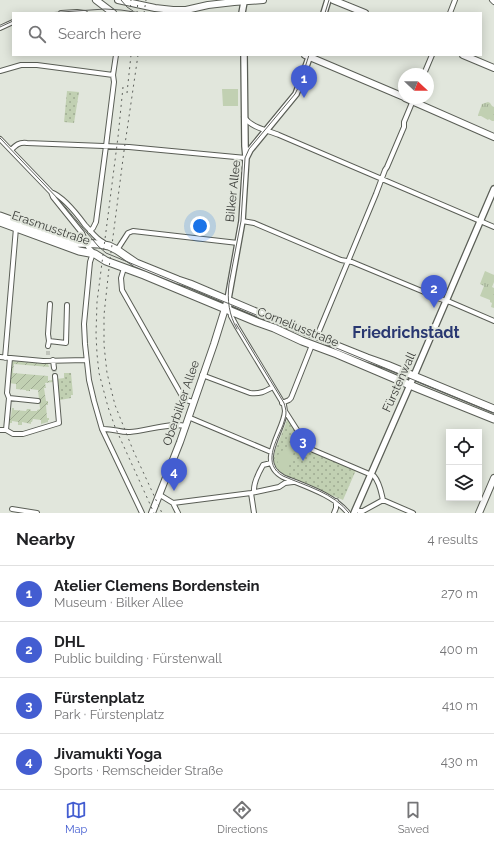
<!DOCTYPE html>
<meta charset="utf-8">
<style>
:root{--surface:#fff;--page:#f6f6f6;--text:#202124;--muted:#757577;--line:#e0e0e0;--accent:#435dd1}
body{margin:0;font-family:Raleway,sans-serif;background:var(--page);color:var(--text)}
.controls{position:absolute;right:12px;bottom:12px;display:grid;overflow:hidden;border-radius:0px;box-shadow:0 2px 10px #0003}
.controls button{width:36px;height:36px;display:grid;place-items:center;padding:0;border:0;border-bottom:1px solid var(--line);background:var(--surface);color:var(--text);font:20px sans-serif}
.compass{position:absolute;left:398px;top:68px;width:36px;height:36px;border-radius:50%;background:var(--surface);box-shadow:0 2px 10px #0003;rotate:112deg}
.you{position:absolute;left:200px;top:226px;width:14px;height:14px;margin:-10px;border:3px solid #fff;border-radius:50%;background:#1a73e8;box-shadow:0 0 0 6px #1a73e833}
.badge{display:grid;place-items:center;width:26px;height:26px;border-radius:50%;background:var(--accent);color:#fff;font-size:13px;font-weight:700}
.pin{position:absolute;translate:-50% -33px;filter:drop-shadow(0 1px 2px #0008)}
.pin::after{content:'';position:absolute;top:21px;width:14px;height:12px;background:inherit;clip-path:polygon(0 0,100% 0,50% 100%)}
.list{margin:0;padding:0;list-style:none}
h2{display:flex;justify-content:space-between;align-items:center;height:52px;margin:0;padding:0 16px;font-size:17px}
h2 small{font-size:13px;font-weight:400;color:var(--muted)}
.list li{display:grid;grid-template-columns:26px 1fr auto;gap:12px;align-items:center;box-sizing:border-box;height:56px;padding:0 16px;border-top:1px solid var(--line)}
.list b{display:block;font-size:15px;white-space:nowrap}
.list p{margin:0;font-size:13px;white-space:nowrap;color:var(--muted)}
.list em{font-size:13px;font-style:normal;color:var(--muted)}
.icon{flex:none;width:22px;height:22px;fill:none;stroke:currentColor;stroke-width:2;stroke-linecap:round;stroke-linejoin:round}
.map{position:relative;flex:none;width:494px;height:513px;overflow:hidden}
.search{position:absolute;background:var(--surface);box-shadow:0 2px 10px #0003;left:12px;right:12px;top:12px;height:44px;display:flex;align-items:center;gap:10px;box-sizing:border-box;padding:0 14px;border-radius:0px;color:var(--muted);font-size:15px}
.sheet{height:276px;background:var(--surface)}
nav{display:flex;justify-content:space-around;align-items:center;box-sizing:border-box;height:56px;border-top:1px solid var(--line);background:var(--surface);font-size:11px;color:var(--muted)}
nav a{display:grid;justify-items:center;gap:2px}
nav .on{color:var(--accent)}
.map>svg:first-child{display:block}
.grass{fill:url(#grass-tufts)}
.park{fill:url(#park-dots)}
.garden{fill:url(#garden-furrows)}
.pitch{fill:#c1d0b2}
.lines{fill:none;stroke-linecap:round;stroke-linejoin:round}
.minor-tunnel{stroke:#c0c4bb;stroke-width:4;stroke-dasharray:4 2;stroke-linecap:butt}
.minor-casing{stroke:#5a5e56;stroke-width:6}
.tertiary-casing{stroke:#5a5e56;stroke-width:8}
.secondary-casing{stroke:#5a5e56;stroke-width:8}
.primary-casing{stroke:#5a5e56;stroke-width:9}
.minor{stroke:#fff;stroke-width:4}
.tertiary{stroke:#fff;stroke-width:5.5}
.secondary{stroke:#fff;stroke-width:6}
.primary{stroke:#fff;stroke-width:7}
.tram{stroke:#5f625d;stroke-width:1}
.rail{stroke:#5f625d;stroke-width:1;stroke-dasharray:2 4;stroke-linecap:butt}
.labels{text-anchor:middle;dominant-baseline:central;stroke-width:4;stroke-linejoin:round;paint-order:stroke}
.street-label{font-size:12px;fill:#3a3c38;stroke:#e1e6dc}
.district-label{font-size:16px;font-weight:bold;fill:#293871;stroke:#e1e6dc}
</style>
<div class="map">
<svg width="494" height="513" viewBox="0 0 494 513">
<defs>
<pattern id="grass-tufts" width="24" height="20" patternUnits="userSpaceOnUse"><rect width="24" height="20" fill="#c1d0b2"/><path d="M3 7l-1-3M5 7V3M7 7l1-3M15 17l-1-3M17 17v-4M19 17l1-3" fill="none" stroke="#9eaa92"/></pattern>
<pattern id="park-dots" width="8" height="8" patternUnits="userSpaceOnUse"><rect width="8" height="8" fill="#c1d0b2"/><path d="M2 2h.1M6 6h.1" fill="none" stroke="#9eaa92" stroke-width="1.8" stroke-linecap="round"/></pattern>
<pattern id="garden-furrows" width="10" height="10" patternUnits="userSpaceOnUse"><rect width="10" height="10" fill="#c1d0b2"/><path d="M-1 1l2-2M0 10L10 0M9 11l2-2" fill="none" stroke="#9eaa92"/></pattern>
</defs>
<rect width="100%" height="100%" fill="#e1e6dc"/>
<path class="grass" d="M488,102l2,1 2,3 2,1v14h-2l-3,-2 -1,1 -7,-4h-3v-1l4,-11z
M485,271l9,4v7l-2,5 2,1v20l-3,-1 1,-4 -2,-1v-2l-10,-4 4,-10 -4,-2z"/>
<path class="park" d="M67,91l12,1 -5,31 -10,-1z
M64,373h7l2,22h-2v3l-11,2 -3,-21 7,-1z
M288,418l21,33 47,19 -13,30 -58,-24 -8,-7 -3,-5v-6l1,-7z"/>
<path class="garden" d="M11,361l37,3 1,3 -35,-3 -1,9 35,3v5l4,-1 1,-4v6l-8,1 1,5h-2l2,13h2v4h-2l1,13h2v2h-1v2l-7,2v-4l-8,-1 -1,3h-1v2l-9,-2v3h-4v-3l-6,-1v2h-2v2l-2,-1 2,-7 1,-1 1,-8h2v2l12,1 1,-2h3l1,2h6v-1l3,-1 -2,-19 -8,-1v2h-4v-1l-10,-1v-5l-7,-1z"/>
<path class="pitch" d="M222,89h16v17h-15z
M289,448l6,1 -9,24c-11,-9 -13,-21 3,-25z"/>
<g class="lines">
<path class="minor-tunnel" d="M48,355v-9
M54,368l1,8"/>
<g class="minor-casing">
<path id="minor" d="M492,0l2,2
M61,13l16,-1 8,1
M450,13l5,-13
M0,28l13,-6
M0,71l21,-6h16l76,10
M424,74l8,-19
M244,117c8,11 23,13 35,18l215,92
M0,139l51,53 2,5 29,36 6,14 7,7 -3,2 -2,6 -6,62 1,20 4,36 5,21 8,28 40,84
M11,150c5,-5 8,-8 16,-7l102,4 117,11
M51,192c13,5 26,22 34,33 6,6 11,14 18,17
M242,221l12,2 87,37 11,2 77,32 5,3 16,5 44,19
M90,231l3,-3 3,-6 10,-76 8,-64 -1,-7 3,-20
M117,250l11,-17 5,-2 105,12
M124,268l-3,10 1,12 60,106 4,4 7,2
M228,301l3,15 6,11 47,78 1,6 23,36 5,3 61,26c6,7 7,16 9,24
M317,336l59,-142 9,-24 2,-3 17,-40v-5l10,-24
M49,341l-1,-7 2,-30
M48,346l1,-5 17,2 1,-38
M0,357l43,4 43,-1
M5,358l11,-130
M53,360l1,8
M202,375l48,18c10,1 14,-1 23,-6
M9,398l29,3
M282,403l7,-3 2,-2 21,-53
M285,411c-1,20 -30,51 -2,66 21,9 51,18 65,36
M188,417l83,35
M102,429c10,-1 19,4 28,3 15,-1 42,-10 55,-6
M0,430h6l3,-32 -2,-5 3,-35
M6,430l7,4h10l36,-11 -4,-47
M254,492c-1,-9 5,-20 9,-27l8,-2
M251,493l3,20
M160,495l13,8 78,-10 28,-6 6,-4 8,-1
M383,500l30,13
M173,503l5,10
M12,509l25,4
M356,509l3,2h4l20,-11
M334,513l2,-5v-7"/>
</g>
<g class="tertiary-casing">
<path id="tertiary" d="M242,13l2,-11
M324,13l4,-13
M244,55l1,91 1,11
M228,299l14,-78 4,-63 4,-8 46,-56 3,-8 11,-31
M354,513l56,-128 84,-196"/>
</g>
<g class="secondary-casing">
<path id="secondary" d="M96,0l17,13
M118,0l37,8 18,2h13l22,-5 26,-3 29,-2
M333,0l32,13
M305,55l99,42
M463,55l31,13
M405,98l89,39
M152,513l28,-71 34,-98 14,-45
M479,513l15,-35"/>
</g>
<g class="primary-casing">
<path id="primary" d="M0,216l69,25 7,2 23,1 10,2 8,4 19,13 42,17 12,4 73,31 60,23 14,8 30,12 20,7 107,44
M0,222l79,29 16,3 11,7 38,14 113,47 17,6 28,13 35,13 80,34 77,31"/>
</g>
<use href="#minor" class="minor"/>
<use href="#tertiary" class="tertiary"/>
<use href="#secondary" class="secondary"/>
<use href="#primary" class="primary"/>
<path class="tram" d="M121,0l6,7 6,4
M47,13l58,-4 16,1 20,3
M325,13l4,-13
M0,27l13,-6
M0,138l61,64 37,44 8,7 388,160
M236,324l48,79c1,4 2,6 2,10 0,4 -2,8 -3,12 -7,17 -21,39 0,51 23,10 51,17 66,37
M237,329c-8,-14 -10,-29 -8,-45l12,-63 4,-63 4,-9 46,-55 4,-8 10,-31"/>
<path class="rail" d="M130,13l1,-13
M137,13l1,-13
M144,13l2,-13
M138,55l-14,96 -15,117 -5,47v30l3,28 8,32 18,45 29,63
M123,87l-5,50 -21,165 -1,32 1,20 2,19 9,34 7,20 39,86
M127,93l4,-38"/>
</g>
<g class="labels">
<g class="street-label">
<text transform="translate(233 191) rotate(-84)">Bilker Allee</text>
<text transform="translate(51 228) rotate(19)">Erasmusstraße</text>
<text transform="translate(298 327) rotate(22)">Corneliusstraße</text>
<text transform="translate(399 382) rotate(-66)">Fürstenwall</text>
<text transform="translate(181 403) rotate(-71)">Oberbilker Allee</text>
</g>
<g class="district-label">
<text x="406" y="332">Friedrichstadt</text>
</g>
</g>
</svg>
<div class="controls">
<button><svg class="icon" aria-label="locate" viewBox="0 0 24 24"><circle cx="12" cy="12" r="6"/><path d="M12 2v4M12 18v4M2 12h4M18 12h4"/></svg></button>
<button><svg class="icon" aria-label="layers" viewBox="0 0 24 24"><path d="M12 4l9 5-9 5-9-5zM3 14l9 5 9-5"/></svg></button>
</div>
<svg class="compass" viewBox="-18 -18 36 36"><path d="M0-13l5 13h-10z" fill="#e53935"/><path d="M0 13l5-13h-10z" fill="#757577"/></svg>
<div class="you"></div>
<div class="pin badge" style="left:304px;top:98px">1</div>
<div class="pin badge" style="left:434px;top:308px">2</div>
<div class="pin badge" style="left:303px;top:461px">3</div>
<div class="pin badge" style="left:174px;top:491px">4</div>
<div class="search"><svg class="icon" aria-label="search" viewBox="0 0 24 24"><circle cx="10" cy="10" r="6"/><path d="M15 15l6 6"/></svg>Search here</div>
</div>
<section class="sheet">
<h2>Nearby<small>4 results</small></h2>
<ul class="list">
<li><span class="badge">1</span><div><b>Atelier Clemens Bordenstein</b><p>Museum · Bilker Allee</p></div><em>270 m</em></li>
<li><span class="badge">2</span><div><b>DHL</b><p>Public building · Fürstenwall</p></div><em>400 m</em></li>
<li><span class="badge">3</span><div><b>Fürstenplatz</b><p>Park · Fürstenplatz</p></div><em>410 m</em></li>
<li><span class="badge">4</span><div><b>Jivamukti Yoga</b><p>Sports · Remscheider Straße</p></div><em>430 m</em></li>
</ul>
</section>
<nav>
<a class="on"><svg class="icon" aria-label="map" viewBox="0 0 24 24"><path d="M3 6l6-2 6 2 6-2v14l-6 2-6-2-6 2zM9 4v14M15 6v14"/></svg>Map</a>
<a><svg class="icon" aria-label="directions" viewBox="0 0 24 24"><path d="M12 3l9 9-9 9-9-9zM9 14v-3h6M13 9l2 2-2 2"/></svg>Directions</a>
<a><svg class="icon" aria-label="saved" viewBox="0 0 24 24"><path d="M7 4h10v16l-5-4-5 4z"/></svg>Saved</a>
</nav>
